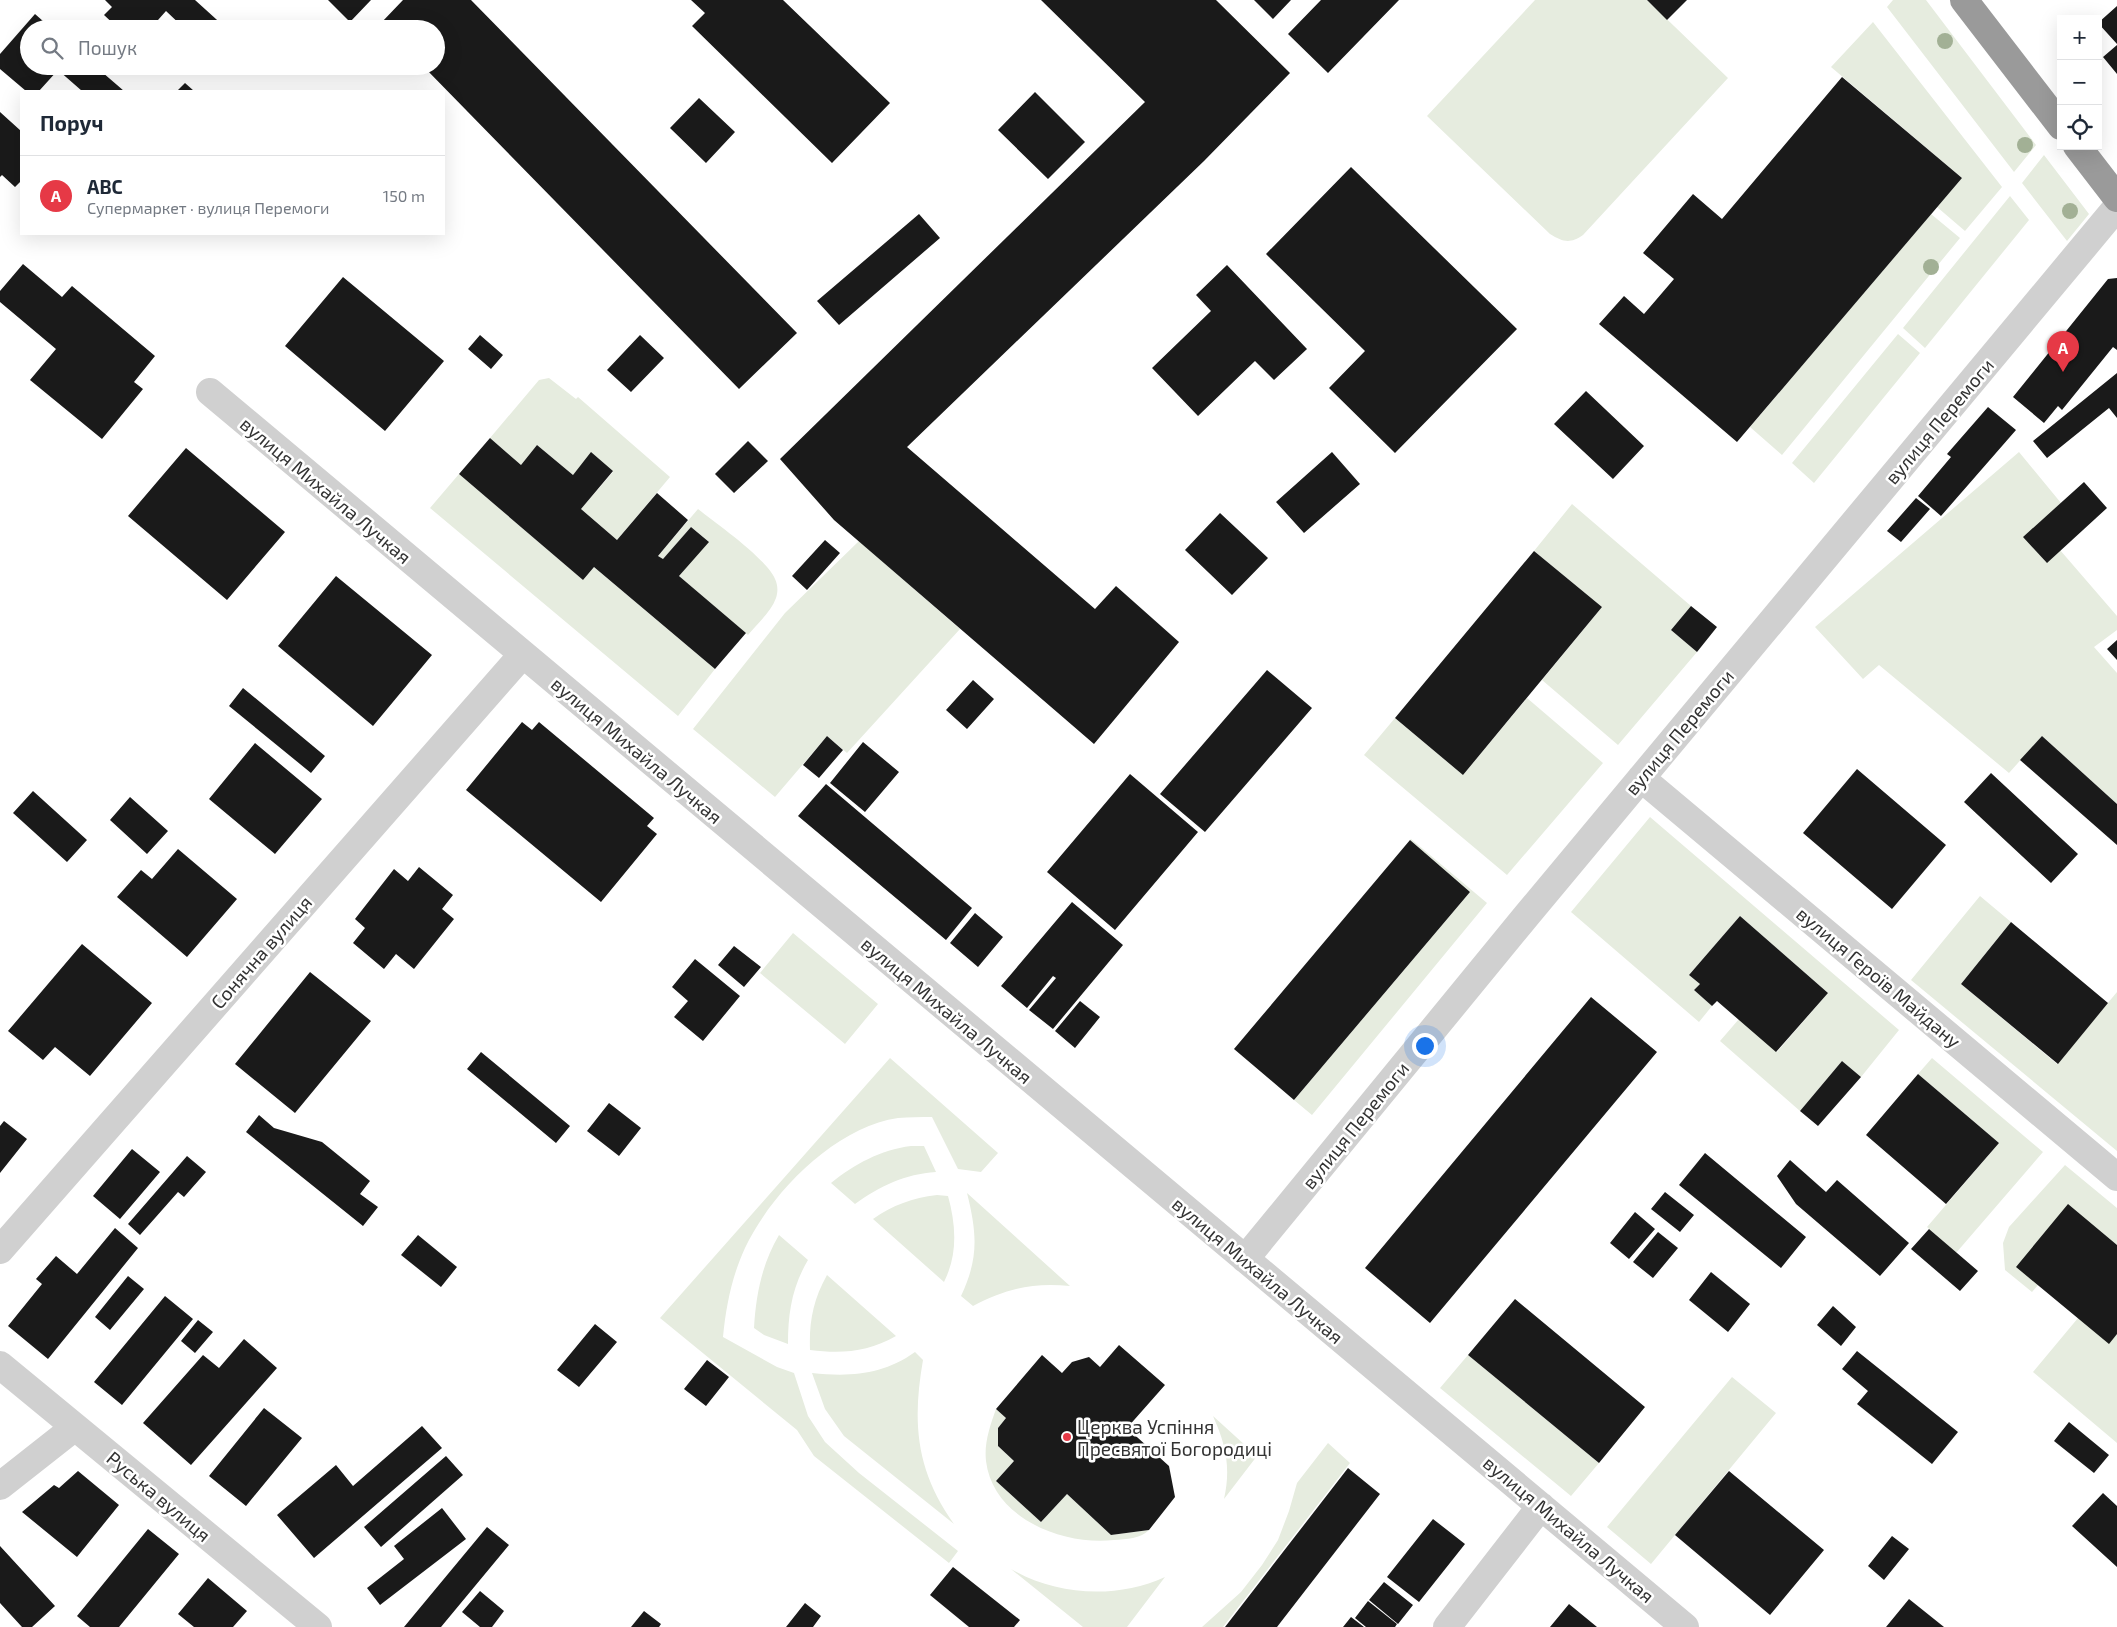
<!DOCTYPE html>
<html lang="uk">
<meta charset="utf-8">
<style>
:root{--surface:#fff;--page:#f2f2f3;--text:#1f2937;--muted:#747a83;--line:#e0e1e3;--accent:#e63946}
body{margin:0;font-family:"Exo 2",sans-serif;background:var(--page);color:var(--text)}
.controls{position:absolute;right:15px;top:15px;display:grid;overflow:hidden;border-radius:0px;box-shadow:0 5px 20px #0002}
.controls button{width:45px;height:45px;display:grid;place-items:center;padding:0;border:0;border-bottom:1px solid var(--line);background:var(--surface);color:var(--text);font:25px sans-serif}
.you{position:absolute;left:1424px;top:1045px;width:18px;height:18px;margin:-12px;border:4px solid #fff;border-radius:50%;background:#1a73e8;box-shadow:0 0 0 8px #1a73e833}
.badge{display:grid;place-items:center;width:32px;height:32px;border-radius:50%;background:var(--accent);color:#fff;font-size:16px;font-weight:700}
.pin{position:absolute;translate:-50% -41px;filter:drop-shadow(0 1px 2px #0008)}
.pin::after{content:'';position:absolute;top:26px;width:18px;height:15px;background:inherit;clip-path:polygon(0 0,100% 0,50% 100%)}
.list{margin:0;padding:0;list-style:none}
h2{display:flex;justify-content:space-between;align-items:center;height:65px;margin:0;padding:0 20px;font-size:21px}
h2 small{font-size:16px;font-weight:400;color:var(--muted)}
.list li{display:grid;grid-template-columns:32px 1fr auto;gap:15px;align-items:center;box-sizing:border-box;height:80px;padding:0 20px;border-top:1px solid var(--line)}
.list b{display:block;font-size:19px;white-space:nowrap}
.list p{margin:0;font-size:16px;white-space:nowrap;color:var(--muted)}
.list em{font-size:16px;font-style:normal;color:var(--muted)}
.icon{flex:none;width:28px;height:28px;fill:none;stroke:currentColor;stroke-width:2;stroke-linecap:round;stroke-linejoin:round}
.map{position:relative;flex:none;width:2117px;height:1627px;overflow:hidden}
.search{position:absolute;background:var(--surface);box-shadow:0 5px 20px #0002;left:20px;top:20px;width:425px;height:55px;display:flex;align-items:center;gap:12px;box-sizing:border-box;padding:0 18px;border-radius:28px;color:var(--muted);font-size:19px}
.panel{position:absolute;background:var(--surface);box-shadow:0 5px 20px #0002;left:20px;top:90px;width:425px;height:145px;border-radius:0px}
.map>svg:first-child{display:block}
.green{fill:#e6ecdf}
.building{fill:#1a1a1a}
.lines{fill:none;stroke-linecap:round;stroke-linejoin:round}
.street{stroke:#d0d0d0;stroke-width:28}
.highway{stroke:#9a9a9a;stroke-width:28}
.tree{fill:#a2b095}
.poi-dot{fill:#e63946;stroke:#fff;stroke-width:2}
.labels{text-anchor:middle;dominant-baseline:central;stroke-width:5;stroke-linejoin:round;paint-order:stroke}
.street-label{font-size:19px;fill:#333;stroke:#fff}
.poi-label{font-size:19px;fill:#333;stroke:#fff;text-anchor:start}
</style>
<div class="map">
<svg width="2117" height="1627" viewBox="0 0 2117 1627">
<rect width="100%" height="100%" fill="#fff"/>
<path class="green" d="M1535,0h112l81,78 -145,157c-13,9 -20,7 -33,-1l-123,-118z
M1893,0h33l110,145 -22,27 -127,-165z
M1873,22l129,165 -37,44 -28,-24 25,-29 -131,-111z
M2044,155l45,59 -22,27 -45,-58z
M2010,196l19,24 -104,128 -22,-20z
M1931,214l29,24 -178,217 -32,-28z
M1898,334l22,19 -106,130 -22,-20z
M549,378l27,21 2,-2 92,80 -53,63 -36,-31 32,-37 -21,-19 -19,22 -36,-30 -16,20 -31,-27 49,-58z
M2019,452l42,51 -37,34 22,25 14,-12 57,66v14l-23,17 23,26v131l-75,-68 -33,37 -130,-108 -16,14 -48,-52z
M459,474l124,106 11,-13 121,102 -37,47 -248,-208z
M1572,504l119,102 -20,24 26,22 -79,93 -76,-65 60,-73 -68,-56z
M698,509c19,15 69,50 77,70 3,6 3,13 1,19 -5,14 -19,26 -28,37l-69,-59 29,-35 -17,-14 -28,32 -5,-3z
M859,541l101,88 -113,124 -20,-17 -52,61 -82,-68 92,-116z
M1527,698l76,65 -96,112 -143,-120 31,-37 68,57z
M1650,817l249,213 -38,47 -19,-16 -42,50 -80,-70 19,-22 38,33 51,-59 -88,-77 -51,59 11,9 -6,6 18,16 -13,16 -128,-110z
M1411,839l76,64 -175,212 -18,-15 176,-208 -60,-52z
M1980,896l31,26 -50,62 96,80 60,-72v159l-206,-171z
M793,933l85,71 -33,40 -85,-71z
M890,1058l108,95 -17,19 -23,-3 -26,-52c-11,0 -23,0 -34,1 -63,9 -127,75 -153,130 -13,28 -19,58 -22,89l54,30 17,6 14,43 17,26 34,31 99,78 -9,12 -135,-107 -17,-26 -137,-112z
M1932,1058l111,94 -87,101 -29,-26 72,-84 -81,-69z
M911,1146h13l12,26c-31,2 -56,14 -81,32l-24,-21c24,-19 49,-33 80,-37z
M2065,1165l52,43v37l-49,-40 -30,80 -6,7 -27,-22 -2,-27 6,-16z
M967,1193l103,93c-37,-4 -65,3 -97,20l-12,-10c18,-38 16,-63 6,-103z
M937,1195l11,1c8,29 10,58 -4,86l-71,-63c20,-14 39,-21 64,-24z
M779,1235l29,25c-16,27 -20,53 -20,84l-24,-9 -10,-7c2,-34 8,-64 25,-93z
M827,1275l69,61c-28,16 -54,18 -86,14 -1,-28 3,-50 17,-75z
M2078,1318l39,16v109l-84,-71z
M915,1352l8,8c-11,63 -7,111 31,164l-110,-88 -19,-27 -13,-36c38,4 71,2 103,-21z
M1468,1355l131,108 -28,33 -131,-108z
M1732,1377l44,36 -125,151 -44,-37z
M996,1409l10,9 -8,10v18l16,15 -18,20 45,41 26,-28 44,41 38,-5c-9,9 -22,9 -35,10 -50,6 -121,-21 -128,-79 -2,-18 4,-35 10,-52z
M1213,1416l44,40 -33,43c7,-31 2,-54 -11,-83z
M1328,1443l22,20 -127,164h-21l39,-35 21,-27 16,-25 11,-29 8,-28z
M1011,1569c46,27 106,30 154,8l-38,50h-44z"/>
<path class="building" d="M105,0h90l32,29h-42l-19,-18 -16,18h-31l-15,-14 8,-8z
M328,0h43l-21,22z
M403,0h68l326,333 -58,56 -316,-323h13v-37h-50l-5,-6z
M691,0h92l107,103 -58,60 -140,-137 13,-13z
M1041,0h175l74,73 -86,88 -297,286 188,162 21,-23 63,56 -85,102 -260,-224 -54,-61 365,-357z
M1254,0h37l-18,19z
M1321,0h78l-71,73 -40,-39z
M1647,0h40l-20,20z
M2117,6v38l-19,-21z
M35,14l17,15h-23v37h66l29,25h-42l-24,-21 -19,21h-13l-26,-22v-15z
M2117,45v29l-14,-17z
M1842,77l120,101 -225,264 -138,-118 25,-28 20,18 30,-35 -31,-26 50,-59 29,25z
M185,83l9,8h-17z
M1035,92l50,50 -37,37 -50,-49z
M699,98l36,34 -29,31 -36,-35z
M0,112l21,19v50l-6,6 -13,-12 -2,2z
M1351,167l166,162 -122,124 -66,-65 36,-37 -99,-97z
M919,214l21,24 -101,87 -22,-24z
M23,264l39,33 10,-11 83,70 -21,26 9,7 -41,50 -72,-59 26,-31 -56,-47v-11z
M1227,265l80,84 -33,31 -19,-19 -57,55 -46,-48 59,-57 -15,-16z
M343,277l101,84 -59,70 -100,-85z
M2117,278v72l-4,-3 -51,63 -4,-4 -14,17 -31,-26 95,-118z
M480,335l23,20 -12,14 -23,-20z
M640,335l24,23 -33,34 -24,-22z
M2117,373v45l-8,-10 -62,50 -14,-17z
M1586,391l58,55 -31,33 -59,-55z
M1988,407l28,23 -75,86 -23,-20 33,-39 -4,-3z
M490,438l31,27 16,-20 36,30 18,-23 22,19 -32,38 36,31 40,-47 31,27 -30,36 5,3 28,-32 18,15 -30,34 67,57 -31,36 -121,-102 -11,13 -124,-106z
M748,441l20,20 -34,32 -19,-19z
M186,448l99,84 -58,68 -99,-84z
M1332,452l28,32 -56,49 -28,-31z
M2084,482l23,26 -60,55 -24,-26z
M1916,498l14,11 -29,33 -14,-11z
M1220,513l48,45 -36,37 -47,-45z
M825,540l15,13 -33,37 -15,-14z
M1534,551l68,56 -139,168 -68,-57z
M336,576l96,79 -59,71 -95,-80z
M1691,606l26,21 -20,25 -26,-22z
M2117,640v20l-10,-11z
M1267,670l45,38 -107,124 -45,-38z
M973,680l21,19 -27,30 -21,-19z
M243,688l82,68 -14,17 -82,-67z
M522,722l10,8 7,-8 115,96 -7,8 10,8 -56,68 -135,-112z
M827,736l16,14 -24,28 -16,-13z
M2042,736l75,68v41l-97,-85z
M863,742l36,30 -34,40 -35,-29z
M255,743l67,56 -47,55 -66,-55z
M1857,769l89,76 -54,64 -89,-76z
M1991,773l87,81 -27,29 -87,-81z
M1130,774l68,58 -83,98 -68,-58z
M826,784l146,124 -26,32 -148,-124z
M33,791l54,49 -20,22 -54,-49z
M130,797l38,34 -21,23 -37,-34z
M1410,840l60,52 -176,208 -60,-51z
M178,849l59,50 -50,58 -70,-60 24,-27 11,9z
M419,867l34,28 -11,14 12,10 -40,50 -18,-15 -12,15 -31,-26 12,-15 -10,-9 39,-50 14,12z
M1072,902l51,43 -70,84 -24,-19 27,-32 -3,-2 -26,32 -26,-22z
M975,913l28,24 -25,30 -28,-24z
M1740,916l88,77 -52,59 -59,-51 -5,5 -18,-16 6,-6 -11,-9z
M2011,922l97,81 -50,61 -97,-80z
M82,944l70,59 -62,73 -35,-29 -12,13 -35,-29z
M734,946l27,21 -17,20 -26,-22z
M695,959l45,37 -37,45 -29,-24 14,-16 -16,-14z
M310,972l61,49 -76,92 -60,-49z
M1591,997l66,55 -227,271 -65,-55z
M1080,1001l20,16 -25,31 -20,-17z
M481,1052l89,74 -14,17 -89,-74z
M1842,1061l19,16 -43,49 -18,-15z
M1918,1074l81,69 -53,61 -80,-69z
M609,1103l32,25 -22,28 -32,-25z
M259,1115l15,13 48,14 48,39 -10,13 18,13 -15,19 -117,-94z
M4,1121l23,18 -27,34v-47z
M132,1149l28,23 -40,47 -27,-23z
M1705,1153l101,84 -25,31 -102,-83z
M187,1156l19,16 -22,25 -6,-5 -38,43 -12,-11z
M1790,1160l36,32 11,-12 72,63 -29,33 -84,-72 -19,-28z
M1665,1192l29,23 -14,17 -29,-23z
M2068,1204l49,41v89l-8,10 -93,-77z
M1635,1212l20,17 -26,30 -19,-16z
M115,1228l23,20 -90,111 -40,-33 34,-42 -6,-5 20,-23 21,18z
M1929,1229l49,42 -18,20 -49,-42z
M1658,1232l20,16 -25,30 -20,-16z
M418,1235l39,32 -16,20 -40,-32z
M1711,1272l39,32 -22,28 -39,-32z
M128,1276l16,13 -34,41 -15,-13z
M165,1296l28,23 -71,86 -28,-23z
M1515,1299l130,108 -46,56 -131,-108z
M1833,1306l23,21 -15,19 -24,-21z
M198,1320l15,12 -18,21 -14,-12z
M595,1324l22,18 -38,45 -22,-17z
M244,1339l33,29 -86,97 -48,-42 60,-68 16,13z
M1119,1345l46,40 -38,43 42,38 6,31 -26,33 -38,5 -44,-41 -26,28 -45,-41 18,-20 -16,-15v-18l8,-10 -10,-9 46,-54 20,18 10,-11 17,-5 11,10z
M1857,1351l101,81 -26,32 -75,-60 11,-13 -26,-22z
M707,1360l22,17 -23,29 -22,-17z
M264,1408l38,30 -56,68 -37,-30z
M2069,1422l40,33 -15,18 -40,-32z
M422,1426l20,22 -128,110 -37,-43 59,-50 17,21z
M446,1456l17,19 -82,72 -17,-20z
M1348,1468l32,26 -103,133h-52z
M78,1471l41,34 -42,52 -55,-45 32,-27 5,3z
M1729,1471l95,79 -54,65 -95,-80z
M2103,1493l14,13v61l-45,-41z
M442,1508l24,31 -86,66 -13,-17 37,-29 -10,-13z
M1433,1519l32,25 -46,58 -32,-25z
M487,1527l22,18 -68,82h-37z
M148,1529l31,25 -60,73h-29l-13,-11z
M1892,1536l17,13 -25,31 -16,-14z
M0,1546l55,60 -23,21h-10l-22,-24z
M953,1567l67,53 -6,7h-45l-39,-32z
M208,1578l39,33 -14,16h-39l-16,-13z
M1384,1582l29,23 -15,19 -29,-24z
M480,1591l24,20 -12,16h-12l-18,-15z
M1909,1599l35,28h-58z
M1368,1601l29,23 -2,3h-29l-11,-9z
M805,1603l16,13 -8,11h-27z
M1569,1604l28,23h-47z
M644,1611l17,13 -2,3h-28z
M1351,1617l13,10h-21z"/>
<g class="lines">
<path class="street" d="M210,392l1475,1235
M1641,778l476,399
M0,1250l523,-596
M1245,1259l282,-344 590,-708
M0,1365l318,262
M0,1486l75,-59
M1447,1627l94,-121"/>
<path class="highway" d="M1964,0l97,126
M2077,146l40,52"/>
</g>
<g class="tree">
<circle cx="1945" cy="41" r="8"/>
<circle cx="2025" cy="145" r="8"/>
<circle cx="2070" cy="211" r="8"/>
<circle cx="1931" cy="267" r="8"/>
</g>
<circle class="poi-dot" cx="1067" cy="1437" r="5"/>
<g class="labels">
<g class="street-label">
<text transform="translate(1939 421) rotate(-50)">вулиця Перемоги</text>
<text transform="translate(326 490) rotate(40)">вулиця Михайла Лучкая</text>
<text transform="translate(1679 732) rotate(-50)">вулиця Перемоги</text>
<text transform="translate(637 750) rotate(40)">вулиця Михайла Лучкая</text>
<text transform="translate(261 952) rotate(-49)">Сонячна вулиця</text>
<text transform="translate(1879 977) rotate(40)">вулиця Героїв Майдану</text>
<text transform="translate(947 1010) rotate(40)">вулиця Михайла Лучкая</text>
<text transform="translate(1355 1125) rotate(-51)">вулиця Перемоги</text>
<text transform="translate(1258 1270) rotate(40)">вулиця Михайла Лучкая</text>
<text transform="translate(159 1496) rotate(40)">Руська вулиця</text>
<text transform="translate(1569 1529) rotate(40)">вулиця Михайла Лучкая</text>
</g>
<g class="poi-label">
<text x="1077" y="1426">Церква Успіння<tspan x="1077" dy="22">Пресвятої Богородиці</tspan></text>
</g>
</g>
</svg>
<div class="controls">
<button>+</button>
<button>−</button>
<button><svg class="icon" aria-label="locate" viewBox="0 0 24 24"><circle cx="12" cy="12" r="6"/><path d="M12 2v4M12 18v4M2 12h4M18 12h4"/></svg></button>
</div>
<div class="you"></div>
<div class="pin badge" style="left:2063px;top:372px">A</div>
<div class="search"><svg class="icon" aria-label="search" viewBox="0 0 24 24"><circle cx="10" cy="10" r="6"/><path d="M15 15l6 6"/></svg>Пошук</div>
<section class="panel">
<h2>Поруч<small></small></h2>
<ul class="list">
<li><span class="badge">A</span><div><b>ABC</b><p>Супермаркет · вулиця Перемоги</p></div><em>150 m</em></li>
</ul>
</section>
</div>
